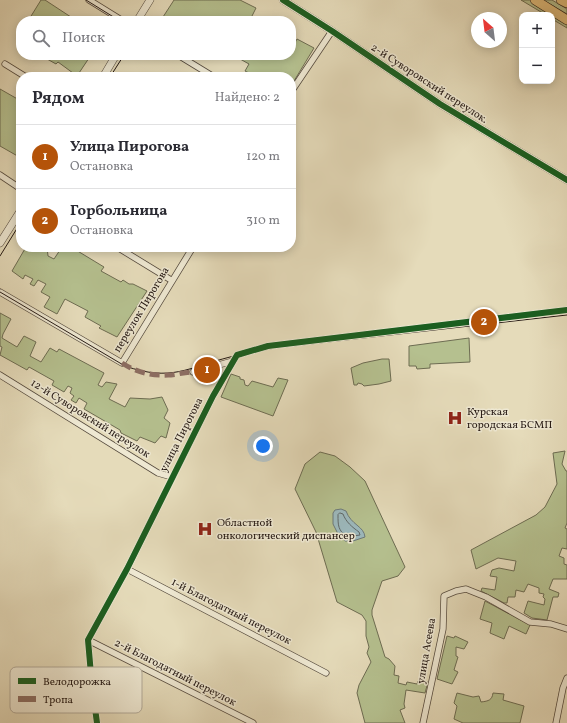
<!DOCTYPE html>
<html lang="ru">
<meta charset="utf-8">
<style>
:root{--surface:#fff;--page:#f7f7f7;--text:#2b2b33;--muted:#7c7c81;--line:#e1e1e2;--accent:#b45309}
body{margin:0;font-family:Vollkorn,serif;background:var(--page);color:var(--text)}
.controls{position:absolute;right:12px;top:12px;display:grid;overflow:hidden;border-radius:8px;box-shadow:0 2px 10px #0003}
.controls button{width:36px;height:36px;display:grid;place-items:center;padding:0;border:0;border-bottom:1px solid var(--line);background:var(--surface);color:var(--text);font:20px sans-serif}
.compass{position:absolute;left:471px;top:12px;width:36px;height:36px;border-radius:50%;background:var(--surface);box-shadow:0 2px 10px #0003;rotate:332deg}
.you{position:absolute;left:263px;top:446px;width:14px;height:14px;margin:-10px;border:3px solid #fff;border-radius:50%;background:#1a73e8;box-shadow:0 0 0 6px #1a73e833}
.badge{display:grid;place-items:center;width:26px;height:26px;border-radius:50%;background:var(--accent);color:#fff;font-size:13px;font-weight:700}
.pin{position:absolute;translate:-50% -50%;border:2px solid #fff;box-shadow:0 1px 4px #0006}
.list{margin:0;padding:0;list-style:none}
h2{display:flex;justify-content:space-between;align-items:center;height:52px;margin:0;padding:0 16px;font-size:17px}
h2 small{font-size:13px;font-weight:400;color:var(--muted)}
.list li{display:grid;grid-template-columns:26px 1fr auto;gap:12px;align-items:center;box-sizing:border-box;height:64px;padding:0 16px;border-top:1px solid var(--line)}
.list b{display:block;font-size:15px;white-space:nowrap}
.list p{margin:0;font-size:13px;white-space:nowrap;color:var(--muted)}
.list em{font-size:13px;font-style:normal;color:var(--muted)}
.icon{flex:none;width:22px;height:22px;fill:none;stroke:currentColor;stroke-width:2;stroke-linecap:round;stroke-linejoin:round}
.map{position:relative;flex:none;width:567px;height:723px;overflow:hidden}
.search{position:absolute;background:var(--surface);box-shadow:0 2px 10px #0003;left:16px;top:16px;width:280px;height:44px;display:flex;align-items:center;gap:10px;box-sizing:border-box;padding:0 14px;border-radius:16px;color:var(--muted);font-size:15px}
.panel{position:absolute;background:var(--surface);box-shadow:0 2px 10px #0003;left:16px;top:72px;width:280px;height:180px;border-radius:16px}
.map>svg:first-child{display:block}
.green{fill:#b5c08f;stroke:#6d6c52}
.water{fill:#9cb8bc;stroke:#6c7879}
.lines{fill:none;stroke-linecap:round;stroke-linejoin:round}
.shore{stroke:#606868;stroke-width:1}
.minor-casing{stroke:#554a3e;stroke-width:7}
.tertiary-casing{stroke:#554a3e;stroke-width:8}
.primary-casing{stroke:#251914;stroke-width:10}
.minor{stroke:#eee8d2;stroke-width:5.5}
.tertiary{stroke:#eee8d2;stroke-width:7}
.primary{stroke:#e2be7d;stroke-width:9}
.tram{stroke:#251914;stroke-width:1}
.quiet{stroke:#8d6e63;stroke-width:5;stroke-dasharray:10 5;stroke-linecap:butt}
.cycleway-casing{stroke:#eee8d2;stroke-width:8}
.cycleway{stroke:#1b5e20;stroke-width:6}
.labels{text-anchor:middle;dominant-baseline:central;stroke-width:3;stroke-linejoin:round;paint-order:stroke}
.street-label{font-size:11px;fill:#251914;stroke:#eee8d2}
.poi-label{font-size:11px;fill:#251914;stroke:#eee8d2;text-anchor:start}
.key{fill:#eee8d2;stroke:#b2aa99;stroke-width:1}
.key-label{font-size:11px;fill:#251914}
</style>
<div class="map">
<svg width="567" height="723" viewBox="0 0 567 723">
<rect width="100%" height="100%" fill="#e5dbba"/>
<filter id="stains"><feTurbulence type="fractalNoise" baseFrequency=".005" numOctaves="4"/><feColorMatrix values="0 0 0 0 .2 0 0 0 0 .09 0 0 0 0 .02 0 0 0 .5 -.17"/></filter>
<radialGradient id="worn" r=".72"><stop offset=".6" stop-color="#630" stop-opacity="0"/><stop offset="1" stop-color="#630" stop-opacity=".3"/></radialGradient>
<path class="green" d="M41,0h4l32,21h-49z
M174,0h66l16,8 -5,10 4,3h-84l-8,-4z
M521,0h11l35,21v7l-15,-9v-4h-6z
M543,0h9l15,9v5z
M297,39l17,9 -23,38v-9h-34l-12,-6 4,-7 -16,-9h58v-5z
M40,55h51l-14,21 -19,-14 -2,2z
M0,89l21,12v57l-21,-12z
M26,247h21l1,9 6,3 8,-12h9l33,20 -3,4 20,11 2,-2 6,4h4l14,7 -30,46 -18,-9 2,-2 -16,-9 3,-6 -23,-12 -8,15 -13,-7 6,-10 -9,-5 5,-8 -8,-4 -4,6 -4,-2 3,-5 -8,-4 -2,4 -11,-8z
M0,313l11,6 -8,15 -1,4 15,9 7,-11 12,6 -6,14 11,6 9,-14 7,4 2,-3 45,24 -6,12 4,2 4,-5 11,2 -8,15 16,8 5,-9 20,1 12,-2 6,13 -4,8 6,5 -4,15 -5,-2 -6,7 -15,-6 -3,4 -16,-8 -1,-3 -36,-21 3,-6 -8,-5 -3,5 -5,-3 3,-4 -4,-3 2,-5 -4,-2 -4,6 -12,-7 2,-4 -25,-14 -2,3 -27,-15 2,-8 -2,-1z
M469,338l1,24 -40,2v4l-13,1 -1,-3h-7v-20z
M382,359h7l2,22 -12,3 -15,2 -2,-2 -4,-1 -1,2h-3l-3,-17 12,-5z
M231,374l9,3v2l4,1 1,5 3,1 4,-5 21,6 5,-9 10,2 -15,36 -52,-19z
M565,451l-3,13 4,7h1v52l-2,5 2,1v20l-5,-1 -3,8 5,2v6l3,1v14h-14l-4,10 10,4 -1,4h-5l-6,23 -15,-2 -8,-5 4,-12 16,4 1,-6 -2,-2 1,-3 -5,-1v-5l-11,-4 -4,8 -8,-2 -1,7h-7l-1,6h-3l-23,-12 1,-3 13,2 2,-13 -7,-1 2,-6 7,-2 15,3 2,-10 -18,-3 -22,11 -5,-19 65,-35 9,-8 12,-23 -4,-31z
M320,452l15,4 15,11 15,14 40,86 -7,9 -16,5 -10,29v5l13,42 4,2 6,7 -1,9 5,1 -1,7 8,2 1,-3 10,2 1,-3 10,1 -3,11 -19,-3 -2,14 1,4 -5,2 5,13h-40l-8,-30 2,-8 12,-23 -4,-9 2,-6 -3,-11v-15l-4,-6 -25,-13 -21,-70 -21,-43 10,-25z
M485,601l45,24 -4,9 -17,-8 -5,13 -14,-6 2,-10 -12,-4z
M447,636l7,2 1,-2 13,6 -4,7 -8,-2v9l2,1 -4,13 4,2 -6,12 -15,-5z
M457,693l16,4 6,-1 2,6c8,-1 11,-2 12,-9l11,1 -1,6 21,6 -4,17h-57l-9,-4 3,-13 -3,-3z"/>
<path class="water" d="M341,509l5,2c5,14 18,15 19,26l-12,4h-8l-7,-7 -5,-10v-11l2,-3z"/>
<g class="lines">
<path class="shore" d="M340,513l3,1c3,8 9,13 16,18l1,3 -13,2c-9,-7 -9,-11 -9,-22z"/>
<g class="minor-casing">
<path id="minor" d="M89,0l34,21
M178,55l36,22
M5,64l21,13
M291,92l41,-61
M0,175l21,14
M117,247l54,33
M0,292l122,71 71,-116
M193,372l40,-11
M0,375l158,98 14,4
M127,569l199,104
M88,640l165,83
M97,723l-5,-37 -4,-46 39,-71 86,-173 24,-41 31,-9 299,-36
M423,723l20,-94 1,-33 12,-5 10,-2 20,8 44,25 21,2 16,5
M556,723l7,-35 4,-10"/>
</g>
<g class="tertiary-casing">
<path id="tertiary" d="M283,0l49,31 108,73 127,76
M137,21l13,-21
M103,77l13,-22
M0,243l21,-33"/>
</g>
<g class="primary-casing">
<path id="primary" d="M535,0l32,20
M561,0l6,3"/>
</g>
<use href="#minor" class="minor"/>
<use href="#tertiary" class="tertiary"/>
<use href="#primary" class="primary"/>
<path class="tram" d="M86,0l34,21
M110,77l14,-22
M0,256l21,-34
M0,292l125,74c46,16 62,2 105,-9 15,-4 30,-6 45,-9l292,-33"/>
<path class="quiet" d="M122,363c14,9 29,13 46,12 8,0 16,-3 25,-3"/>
<g class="cycleway-casing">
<path id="cycleway" d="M283,0l49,31 108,73 127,76
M97,723l-5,-37 -4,-46 39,-71 86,-173 24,-41 31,-9 299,-36"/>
</g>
<use href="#cycleway" class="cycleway"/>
</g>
<defs>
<g id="hospital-bare" transform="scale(1.2)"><path d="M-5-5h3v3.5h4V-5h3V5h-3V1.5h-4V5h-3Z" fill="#8f2418" stroke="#eee8d2" stroke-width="2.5" paint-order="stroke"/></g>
</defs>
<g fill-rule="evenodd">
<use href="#hospital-bare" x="455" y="418"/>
<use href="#hospital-bare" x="205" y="529"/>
</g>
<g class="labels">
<g class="street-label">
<text transform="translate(429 84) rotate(33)">2-й Суворовский переулок.</text>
<text transform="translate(142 310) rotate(-59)">переулок Пирогова</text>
<text transform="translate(90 419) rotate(32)">12-й Суворовский переулок</text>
<text transform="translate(182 435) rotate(-63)">улица Пирогова</text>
<text transform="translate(231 612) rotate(27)">1-й Благодатный переулок</text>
<text transform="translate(427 651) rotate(-80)">улица Асеева</text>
<text transform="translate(175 673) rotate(27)">2-й Благодатный переулок</text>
</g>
<g class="poi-label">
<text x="467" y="412">Курская<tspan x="467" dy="13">городская БСМП</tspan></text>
<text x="217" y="523">Областной<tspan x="217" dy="13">онкологический диспансер</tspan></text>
</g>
</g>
<rect x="10" y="667" width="132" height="46" rx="6" class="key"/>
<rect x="18" y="678" width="18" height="6" fill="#1b5e20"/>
<rect x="18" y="696" width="18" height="6" fill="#8d6e63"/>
<g class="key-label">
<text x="43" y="685">Велодорожка</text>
<text x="43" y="703">Тропа</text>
</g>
<rect width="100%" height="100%" filter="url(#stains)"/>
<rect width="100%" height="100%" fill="url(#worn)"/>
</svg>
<div class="controls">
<button>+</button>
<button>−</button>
</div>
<svg class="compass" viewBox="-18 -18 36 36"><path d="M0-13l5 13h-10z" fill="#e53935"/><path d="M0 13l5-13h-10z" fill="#7c7c81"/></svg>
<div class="you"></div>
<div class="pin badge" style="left:207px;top:370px">1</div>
<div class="pin badge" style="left:484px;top:322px">2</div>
<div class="search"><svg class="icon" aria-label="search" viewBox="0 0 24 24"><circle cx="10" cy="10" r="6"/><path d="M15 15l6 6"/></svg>Поиск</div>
<section class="panel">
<h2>Рядом<small>Найдено: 2</small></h2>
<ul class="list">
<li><span class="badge">1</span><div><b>Улица Пирогова</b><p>Остановка</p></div><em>120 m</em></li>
<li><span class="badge">2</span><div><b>Горбольница</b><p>Остановка</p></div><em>310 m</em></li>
</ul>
</section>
</div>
